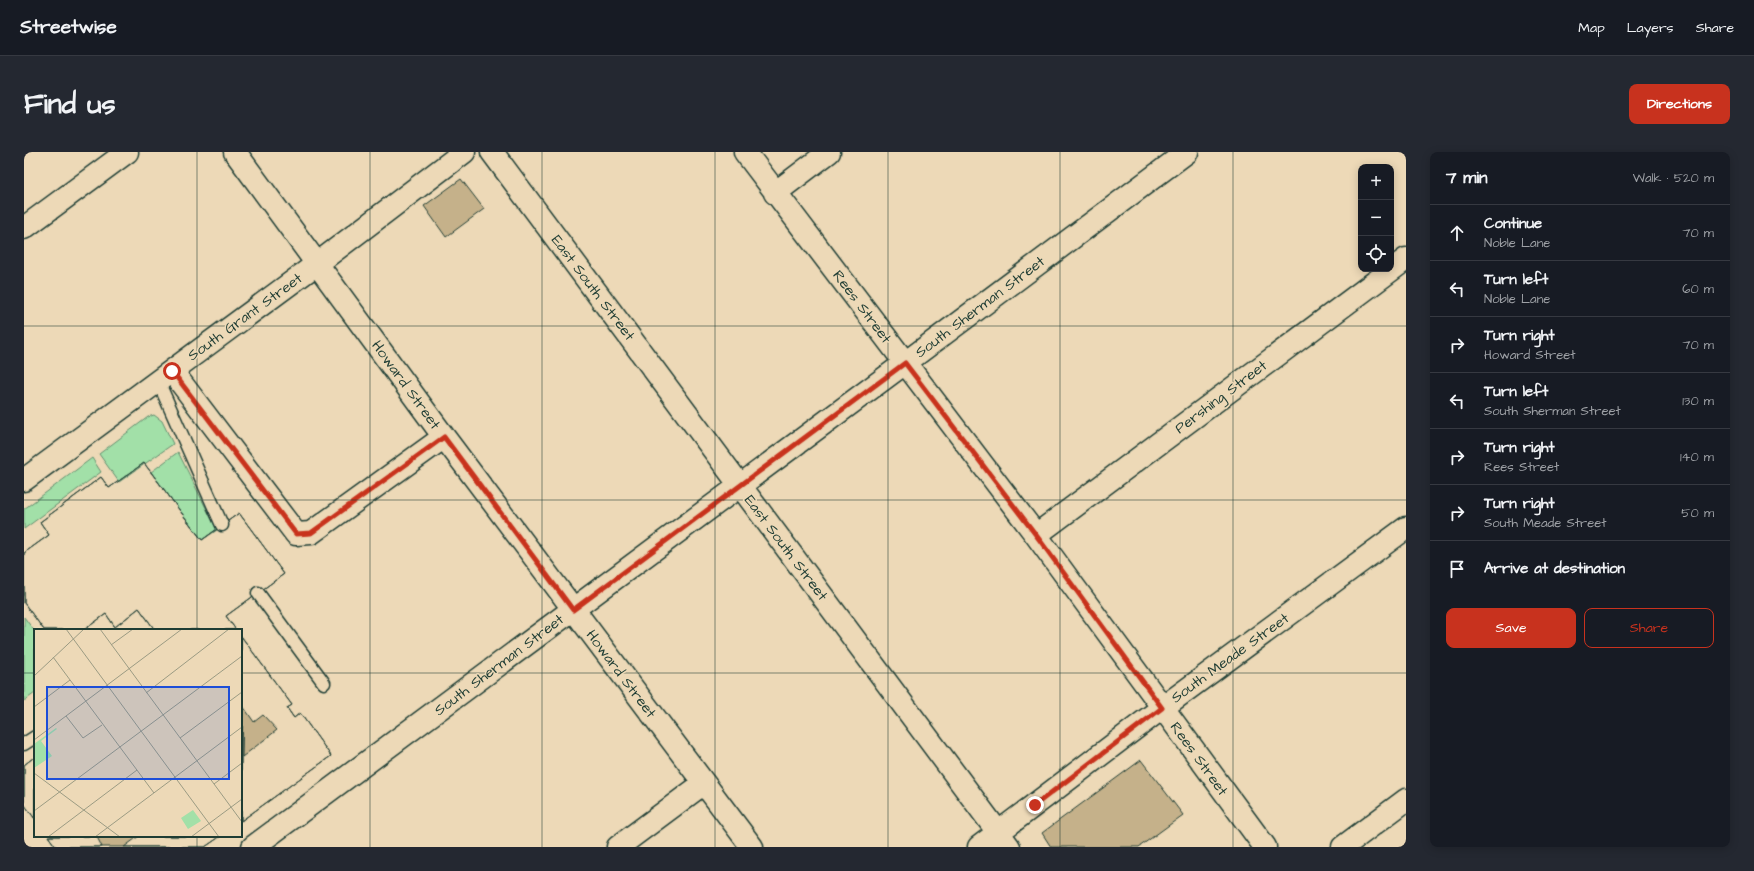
<!DOCTYPE html>
<meta charset="utf-8">
<style>
:root{--surface:#171b24;--page:#242831;--text:#f1f3f6;--muted:#9ea1a6;--line:#363941;--accent:#c8321e}
body{margin:0;font-family:"Architects Daughter",sans-serif;background:var(--page);color:var(--text)}
.controls{position:absolute;right:12px;top:12px;display:grid;overflow:hidden;border-radius:8px;box-shadow:0 2px 10px #0003}
.controls button{width:36px;height:36px;display:grid;place-items:center;padding:0;border:0;border-bottom:1px solid var(--line);background:var(--surface);color:var(--text);font:20px sans-serif}
.stop{position:absolute;width:12px;height:12px;margin:-9px;border:3px solid #c8321e;border-radius:50%;background:#fff}
.stop.end{background:#c8321e;border-color:#fff;box-shadow:0 1px 4px #0008}
.list{margin:0;padding:0;list-style:none}
h2{display:flex;justify-content:space-between;align-items:center;height:52px;margin:0;padding:0 16px;font-size:17px}
h2 small{font-size:13px;font-weight:400;color:var(--muted)}
.list li{display:grid;grid-template-columns:26px 1fr auto;gap:12px;align-items:center;box-sizing:border-box;height:56px;padding:0 16px;border-top:1px solid var(--line)}
.list b{display:block;font-size:15px;white-space:nowrap}
.list p{margin:0;font-size:13px;white-space:nowrap;color:var(--muted)}
.list em{font-size:13px;font-style:normal;color:var(--muted)}
.actions{display:flex;gap:8px;padding:12px 16px}
.actions a{flex:1;padding:9px 0;border:1px solid var(--accent);border-radius:8px;text-align:center;font-size:14px;color:var(--accent)}
.actions .main{background:var(--accent);color:#fff}
.icon{flex:none;width:22px;height:22px;fill:none;stroke:currentColor;stroke-width:2;stroke-linecap:round;stroke-linejoin:round}
.map{position:relative;flex:none;width:1382px;height:695px;overflow:hidden;border-radius:8px}
header{display:flex;align-items:center;gap:24px;box-sizing:border-box;height:56px;padding:0 20px;background:var(--surface);border-bottom:1px solid var(--line)}
header strong{font-size:19px}
nav{display:flex;gap:22px;margin-inline-start:auto;font-size:14px}
.intro{display:flex;align-items:center;justify-content:space-between;box-sizing:border-box;height:96px;padding:0 24px}
h1{margin:0;font-size:28px}
.button{padding:10px 18px;border-radius:8px;background:var(--accent);color:#fff;font-size:14px;font-weight:700}
main{display:flex;gap:24px;padding:0 24px}
aside{flex:1;background:var(--surface);border-radius:8px;box-shadow:0 2px 10px #0003}
.map>svg:first-child{display:block}
.green{fill:#a2e0a8;stroke:#608e6e}
.building{fill:#c5b18a;stroke:#1f3d34;fill-rule:evenodd}
.lines{fill:none;stroke-linecap:round;stroke-linejoin:round}
.service-casing{stroke:#1f3d34;stroke-width:15}
.minor-casing{stroke:#1f3d34;stroke-width:25}
.service{stroke:#edd9b7;stroke-width:12}
.minor{stroke:#edd9b7;stroke-width:22}
.route{stroke:#c8321e;stroke-width:5}
.grid{fill:none;stroke:#1f3d34;stroke-width:1;stroke-opacity:0.55}
.labels{text-anchor:middle;dominant-baseline:central;stroke-width:3;stroke-linejoin:round;paint-order:stroke}
.street-label{font-size:15px;fill:#1f3d34;stroke:#edd9b7}
.inset-road{fill:none;stroke:#9b9b83;stroke-width:1}
.view{fill:#1d4ed8;fill-opacity:0.15;stroke:#1d4ed8;stroke-width:2}
.inset-edge{fill:none;stroke:#1f3d34;stroke-width:2}
</style>
<header>
<strong>Streetwise</strong>
<nav><a>Map</a><a>Layers</a><a>Share</a></nav>
</header>
<div class="intro"><h1>Find us</h1><a class="button">Directions</a></div>
<main>
<div class="map">
<svg width="1382" height="695" viewBox="0 0 1382 695">
<rect width="100%" height="100%" fill="#edd9b7"/>
<filter id="ink" filterUnits="userSpaceOnUse"><feTurbulence type="fractalNoise" baseFrequency=".025" numOctaves="2"/><feDisplacementMap in="SourceGraphic" scale="8" xChannelSelector="R" yChannelSelector="G"/><feConvolveMatrix kernelMatrix="1 2 1 2 8 2 1 2 1" color-interpolation-filters="sRGB"/></filter>
<g filter="url(#ink)">
<path class="green" d="M130,263l8,6 11,23 -54,38 -20,-28 49,-37z
M154,300l39,78 -15,10 -51,-68z
M68,306l9,14 -77,57v-20z
M0,465l11,15v61l-11,8z"/>
<path class="building" d="M437,27l23,30 -38,28 -22,-31z
M120,311l58,77 37,-27 45,61 -58,42 10,14h-81l-16,-22 -24,19 -9,-13 -22,16h-40l-20,-27v-50l25,-18 -9,-13 61,-45 8,11z
M120,311l58,77 37,-27 45,61 -58,42 10,14h-81l-16,-22 -24,19 -9,-13 -22,16h-40l-20,-27v-50l25,-18 -9,-13 61,-45 8,11z
M217,484l51,69 -5,3 7,10 6,-5 31,43 -90,65zM219,554l11,16 9,-7 14,15 -35,27z
M217,484l51,69 -5,3 7,10 6,-5 31,43 -90,65z
M9,606l2,2v59l-11,-15v-39z
M9,606l2,2v59l-11,-15v-39z
M1117,608l42,55 -44,32h-88l-9,-14z
M24,684h51l-2,1 5,10h-46z
M24,684h173l-16,11h-149z
M115,684h82l-16,11h-81z"/>
<g class="lines">
<g class="service-casing">
<path id="service" d="M134,229l64,144
M234,441l66,90
M0,592l11,-7"/>
</g>
<g class="minor-casing">
<path id="minor" d="M211,0l209,285 308,410
M468,0l517,695
M721,0l291,383 229,312
M751,41l54,-41
M0,76l103,-76
M148,219l124,163 15,-1 133,-96
M0,328l294,-217 146,-111
M1012,383l370,-276
M229,695l652,-484 282,-211
M594,695l86,-64
M955,695l183,-139 244,-180
M1319,695l63,-47"/>
</g>
<use href="#service" class="service"/>
<use href="#minor" class="minor"/>
</g>
</g>
<g class="lines" filter="url(#ink)">
<path class="route" d="M148,219l124,163 15,-1 133,-96 129,173 332,-247 131,172 126,173 -127,97"/>
</g>
<path class="grid" d="M173,0v478M346,0v695M518,0v695M691,0v695M864,0v695M1036,0v695M1209,0v695M0,174h1382M0,348h1382M0,521h11M217,521h1165M173,684v11"/>
<g class="labels">
<g class="street-label">
<text transform="translate(569 136) rotate(53)">East South Street</text>
<text transform="translate(838 155) rotate(53)">Rees Street</text>
<text transform="translate(956 155) rotate(-37)">South Sherman Street</text>
<text transform="translate(221 165) rotate(-36)">South Grant Street</text>
<text transform="translate(382 233) rotate(54)">Howard Street</text>
<text transform="translate(1197 245) rotate(-37)">Pershing Street</text>
<text transform="translate(762 396) rotate(53)">East South Street</text>
<text transform="translate(1206 506) rotate(-36)">South Meade Street</text>
<text transform="translate(475 513) rotate(-37)">South Sherman Street</text>
<text transform="translate(597 522) rotate(53)">Howard Street</text>
<text transform="translate(1175 607) rotate(54)">Rees Street</text>
</g>
</g>
<g transform="translate(10 477)">
<rect width="208" height="208" fill="#edd9b7"/>
<path d="M22,99l1,1 -16,12 11,15 -18,12v-24zM159,181l8,11 -13,8 -7,-11z" fill="#a2e0a8"/>
<path class="inset-road" d="M32,0l153,208M66,0l142,193M77,16l22,-16M19,28l101,136M0,47l50,-47M112,64l83,-64M0,78l36,-27M32,87l17,22 19,-13M146,109l62,-46M0,111l148,-111M0,144l86,64M180,155l28,-21M0,182l208,-155M14,208l89,-67M61,208l147,-110M157,208l51,-38"/>
<path class="view" d="M13,58h182v92h-182z"/>
<rect width="208" height="208" class="inset-edge"/>
</g>
</svg>
<div class="controls">
<button>+</button>
<button>−</button>
<button><svg class="icon" aria-label="locate" viewBox="0 0 24 24"><circle cx="12" cy="12" r="6"/><path d="M12 2v4M12 18v4M2 12h4M18 12h4"/></svg></button>
</div>
<div class="stop" style="left:148px;top:219px"></div>
<div class="stop end" style="left:1011px;top:653px"></div>
</div>
<aside>
<h2>7 min<small>Walk · 520 m</small></h2>
<ul class="list">
<li><svg class="icon" aria-label="ahead" viewBox="0 0 24 24"><path d="M12 20V5M6 11l6-6 6 6"/></svg><div><b>Continue</b><p>Noble Lane</p></div><em>70 m</em></li>
<li><svg class="icon" aria-label="left" viewBox="0 0 24 24"><path d="M17 20v-9H6M10 6l-5 5 5 5"/></svg><div><b>Turn left</b><p>Noble Lane</p></div><em>60 m</em></li>
<li><svg class="icon" aria-label="right" viewBox="0 0 24 24"><path d="M7 20v-9h11M14 6l5 5-5 5"/></svg><div><b>Turn right</b><p>Howard Street</p></div><em>70 m</em></li>
<li><svg class="icon" aria-label="left" viewBox="0 0 24 24"><path d="M17 20v-9H6M10 6l-5 5 5 5"/></svg><div><b>Turn left</b><p>South Sherman Street</p></div><em>130 m</em></li>
<li><svg class="icon" aria-label="right" viewBox="0 0 24 24"><path d="M7 20v-9h11M14 6l5 5-5 5"/></svg><div><b>Turn right</b><p>Rees Street</p></div><em>140 m</em></li>
<li><svg class="icon" aria-label="right" viewBox="0 0 24 24"><path d="M7 20v-9h11M14 6l5 5-5 5"/></svg><div><b>Turn right</b><p>South Meade Street</p></div><em>50 m</em></li>
<li><svg class="icon" aria-label="arrive" viewBox="0 0 24 24"><path d="M6 21V4h12l-3 4 3 4H6"/></svg><div><b>Arrive at destination</b></div></li>
</ul>
<div class="actions"><a class="main">Save</a><a>Share</a></div>
</aside>
</main>
